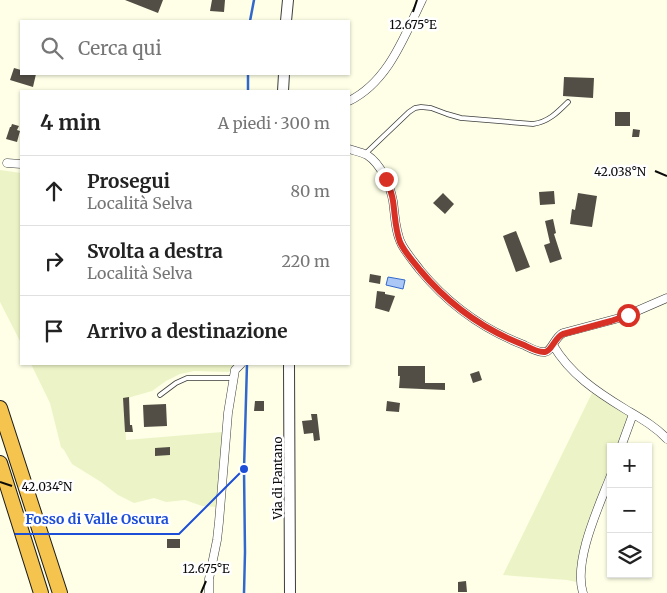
<!DOCTYPE html>
<html lang="it">
<meta charset="utf-8">
<style>
:root{--surface:#fff;--page:#f2f2f2;--text:#222;--muted:#767676;--line:#e0e0e0}
body{margin:0;font-family:Merriweather,serif;background:var(--page);color:var(--text)}
.controls{position:absolute;right:15px;bottom:15px;display:grid;overflow:hidden;border-radius:0px;box-shadow:0 1px 4px #0004}
.controls button{width:45px;height:45px;display:grid;place-items:center;padding:0;border:0;border-bottom:1px solid var(--line);background:var(--surface);color:var(--text);font:25px sans-serif}
.stop{position:absolute;width:15px;height:15px;margin:-11px;border:4px solid #d93025;border-radius:50%;background:#fff}
.stop.end{background:#d93025;border-color:#fff;box-shadow:0 1px 5px #0008}
.list{margin:0;padding:0;list-style:none}
h2{display:flex;justify-content:space-between;align-items:center;height:65px;margin:0;padding:0 20px;font-size:21px}
h2 small{font-size:16px;font-weight:400;color:var(--muted)}
.list li{display:grid;grid-template-columns:32px 1fr auto;gap:15px;align-items:center;box-sizing:border-box;height:70px;padding:0 20px;border-top:1px solid var(--line)}
.list b{display:block;font-size:19px;white-space:nowrap}
.list p{margin:0;font-size:16px;white-space:nowrap;color:var(--muted)}
.list em{font-size:16px;font-style:normal;color:var(--muted)}
.icon{flex:none;width:28px;height:28px;fill:none;stroke:currentColor;stroke-width:2;stroke-linecap:round;stroke-linejoin:round}
.map{position:relative;flex:none;width:667px;height:593px;overflow:hidden}
.search{position:absolute;background:var(--surface);box-shadow:0 1px 4px #0004;left:20px;top:20px;width:330px;height:55px;display:flex;align-items:center;gap:12px;box-sizing:border-box;padding:0 18px;border-radius:0px;color:var(--muted);font-size:19px}
.panel{position:absolute;background:var(--surface);box-shadow:0 1px 4px #0004;left:20px;top:90px;width:330px;height:275px;border-radius:0px}
.map>svg:first-child{display:block}
.farmland{fill:#ecf4c7}
.water{fill:#abc7f6;stroke:#3268cd}
.lines{fill:none;stroke-linecap:round;stroke-linejoin:round}
.stream{stroke:#3268cd;stroke-width:2.5}
.building{fill:#524e46}
.service-casing{stroke:#3d3d3d;stroke-width:5.5}
.minor-casing{stroke:#3d3d3d;stroke-width:9}
.tertiary-casing{stroke:#3d3d3d;stroke-width:12}
.motorway-casing{stroke:#1b1b1b;stroke-width:16}
.service{stroke:#fff;stroke-width:4}
.minor{stroke:#fff;stroke-width:8}
.tertiary{stroke:#fff;stroke-width:10}
.motorway{stroke:#f5c44e;stroke-width:14}
.route{stroke:#d93025;stroke-width:6}
.ticks{fill:none;stroke:#0a0a0a;stroke-width:2}
.labels{text-anchor:middle;dominant-baseline:central;stroke-width:5;stroke-linejoin:round;paint-order:stroke}
.street-label{font-size:12px;fill:#0a0a0a;stroke:#fff}
.ticks-label{font-size:12px;text-anchor:middle;fill:#0a0a0a;stroke:#fff;stroke-width:5;stroke-linejoin:round;paint-order:stroke}
.leader{fill:none;stroke:#1d4ed8;stroke-width:2}
.callout-dot{fill:#1d4ed8;stroke:#fff;stroke-width:2}
.callout-label{font-size:14px;text-anchor:middle;font-weight:bold;fill:#1d4ed8;stroke:#fff;stroke-width:5;stroke-linejoin:round;paint-order:stroke}
</style>
<div class="map">
<svg width="667" height="593" viewBox="0 0 667 593">
<rect width="100%" height="100%" fill="#feffe6"/>
<path class="farmland" d="M0,170l21,3v170l-21,-41z
M31,364h203v2l-5,6 -35,-1 -14,3 -14,7 -14,10 -21,6 -7,4 2,39 96,-8 -5,75 -15,-1 -17,-6 -19,2 -12,-4 -20,5 -16,-8 -17,-13 -29,-18 -8,-14 -3,-3 -11,-44z
M593,391l32,22 2,3 1,8 -9,23h-8v24l-26,72 -8,37 -1,2 -9,-2 -64,-5z"/>
<path class="water" d="M388,277l17,3 -2,9 -17,-4z"/>
<g class="lines">
<path class="stream" d="M250,21l4,-21
M248,74v17
M244,593l1,-41 -1,-83 3,-105"/>
</g>
<path class="building" d="M125,0h38l-5,13z
M212,0h13l-1,12 -14,-1z
M14,68l7,2v4h15l-3,13 -23,-7z
M564,77l30,1 -1,20 -30,-2z
M615,112h15v14h-15z
M12,124l7,2 -2,4 3,1 -3,11 -11,-3 4,-12h1z
M633,129l7,1 -1,7h-7z
M554,191l1,13 -15,1 -1,-13z
M443,193l11,11 -9,10 -12,-11z
M578,193l19,3 -5,31 -22,-3 2,-15 3,1z
M553,219l3,14 -2,1 8,25 -12,4 -6,-18 6,-2 -5,-22z
M516,231l14,36 -14,5 -13,-36z
M370,274l11,2 -1,8 -11,-2z
M377,291l8,1v2l10,2 -6,16 -14,-4z
M398,366h27v17h20v7l-46,-2 1,-12h-2z
M479,371l3,9 -9,3 -3,-9z
M129,397l1,28h2l1,7h-8l-2,-34z
M255,401h9v10h-10z
M387,401l13,2 -1,9 -13,-1z
M166,404l1,22 -23,1 -1,-22z
M311,414h6l3,26 -6,1 -1,-8 -9,1 -2,-13 10,-1z
M170,447v8l-15,1v-8z
M167,539h13v9h-13z
M466,581l1,11h-9v-10z"/>
<g class="lines">
<g class="service-casing">
<path id="service" d="M365,154l44,-42 6,-4 6,-1 10,1 16,6 14,4 72,6c15,-2 24,-11 35,-22
M160,395l16,-12 11,-5h46"/>
</g>
<g class="minor-casing">
<path id="minor" d="M349,101c39,-19 55,-64 73,-101
M349,149c6,2 12,3 18,6 14,9 23,30 26,46 2,14 2,31 9,44 5,9 12,17 18,25 29,35 62,59 104,75 6,3 15,8 21,7 7,-1 9,-14 18,-19l60,-16 44,-19
M7,163l14,1
M553,345c17,29 44,47 72,64 15,9 30,17 42,30
M621,447l12,-33
M209,593v-14l8,-39 2,-18 9,-109 7,-43 6,-6
M583,593c-10,-32 16,-87 28,-118"/>
</g>
<g class="tertiary-casing">
<path id="tertiary" d="M286,21l2,-21
M283,91l1,-17
M289,364l1,229"/>
</g>
<g class="motorway-casing">
<path id="motorway" d="M0,408l60,185
M0,463l41,130"/>
</g>
<use href="#service" class="service"/>
<use href="#minor" class="minor"/>
<use href="#tertiary" class="tertiary"/>
<use href="#motorway" class="motorway"/>
</g>
<g class="lines">
<path class="route" d="M386,179c3,7 6,14 7,22 2,13 2,28 7,41 5,11 13,19 20,28 29,35 62,59 104,75 6,3 15,8 21,7 7,-1 9,-14 18,-18l48,-13 17,-6"/>
</g>
<path class="ticks" d="M413,12l4,-12M655,171l12,5M0,482l12,4M201,593l5,-12"/>
<g class="labels">
<g class="street-label">
<text transform="translate(277 478) rotate(-90)">Via di Pantano</text>
</g>
</g>
<g class="ticks-label">
<text x="413" y="29">12.675°E</text>
<text x="620" y="176">42.038°N</text>
<text x="47" y="491">42.034°N</text>
<text x="206" y="573">12.675°E</text>
</g>
<path class="leader" d="M244 469L179 534H15"/>
<circle class="callout-dot" cx="244" cy="469" r="5"/>
<g class="callout-label">
<text x="97" y="524">Fosso di Valle Oscura</text>
</g>
</svg>
<div class="controls">
<button>+</button>
<button>−</button>
<button><svg class="icon" aria-label="layers" viewBox="0 0 24 24"><path d="M12 4l9 5-9 5-9-5zM3 14l9 5 9-5"/></svg></button>
</div>
<div class="stop" style="left:628px;top:315px"></div>
<div class="stop end" style="left:386px;top:179px"></div>
<div class="search"><svg class="icon" aria-label="search" viewBox="0 0 24 24"><circle cx="10" cy="10" r="6"/><path d="M15 15l6 6"/></svg>Cerca qui</div>
<section class="panel">
<h2>4 min<small>A piedi · 300 m</small></h2>
<ul class="list">
<li><svg class="icon" aria-label="ahead" viewBox="0 0 24 24"><path d="M12 20V5M6 11l6-6 6 6"/></svg><div><b>Prosegui</b><p>Località Selva</p></div><em>80 m</em></li>
<li><svg class="icon" aria-label="right" viewBox="0 0 24 24"><path d="M7 20v-9h11M14 6l5 5-5 5"/></svg><div><b>Svolta a destra</b><p>Località Selva</p></div><em>220 m</em></li>
<li><svg class="icon" aria-label="arrive" viewBox="0 0 24 24"><path d="M6 21V4h12l-3 4 3 4H6"/></svg><div><b>Arrivo a destinazione</b></div></li>
</ul>
</section>
</div>
